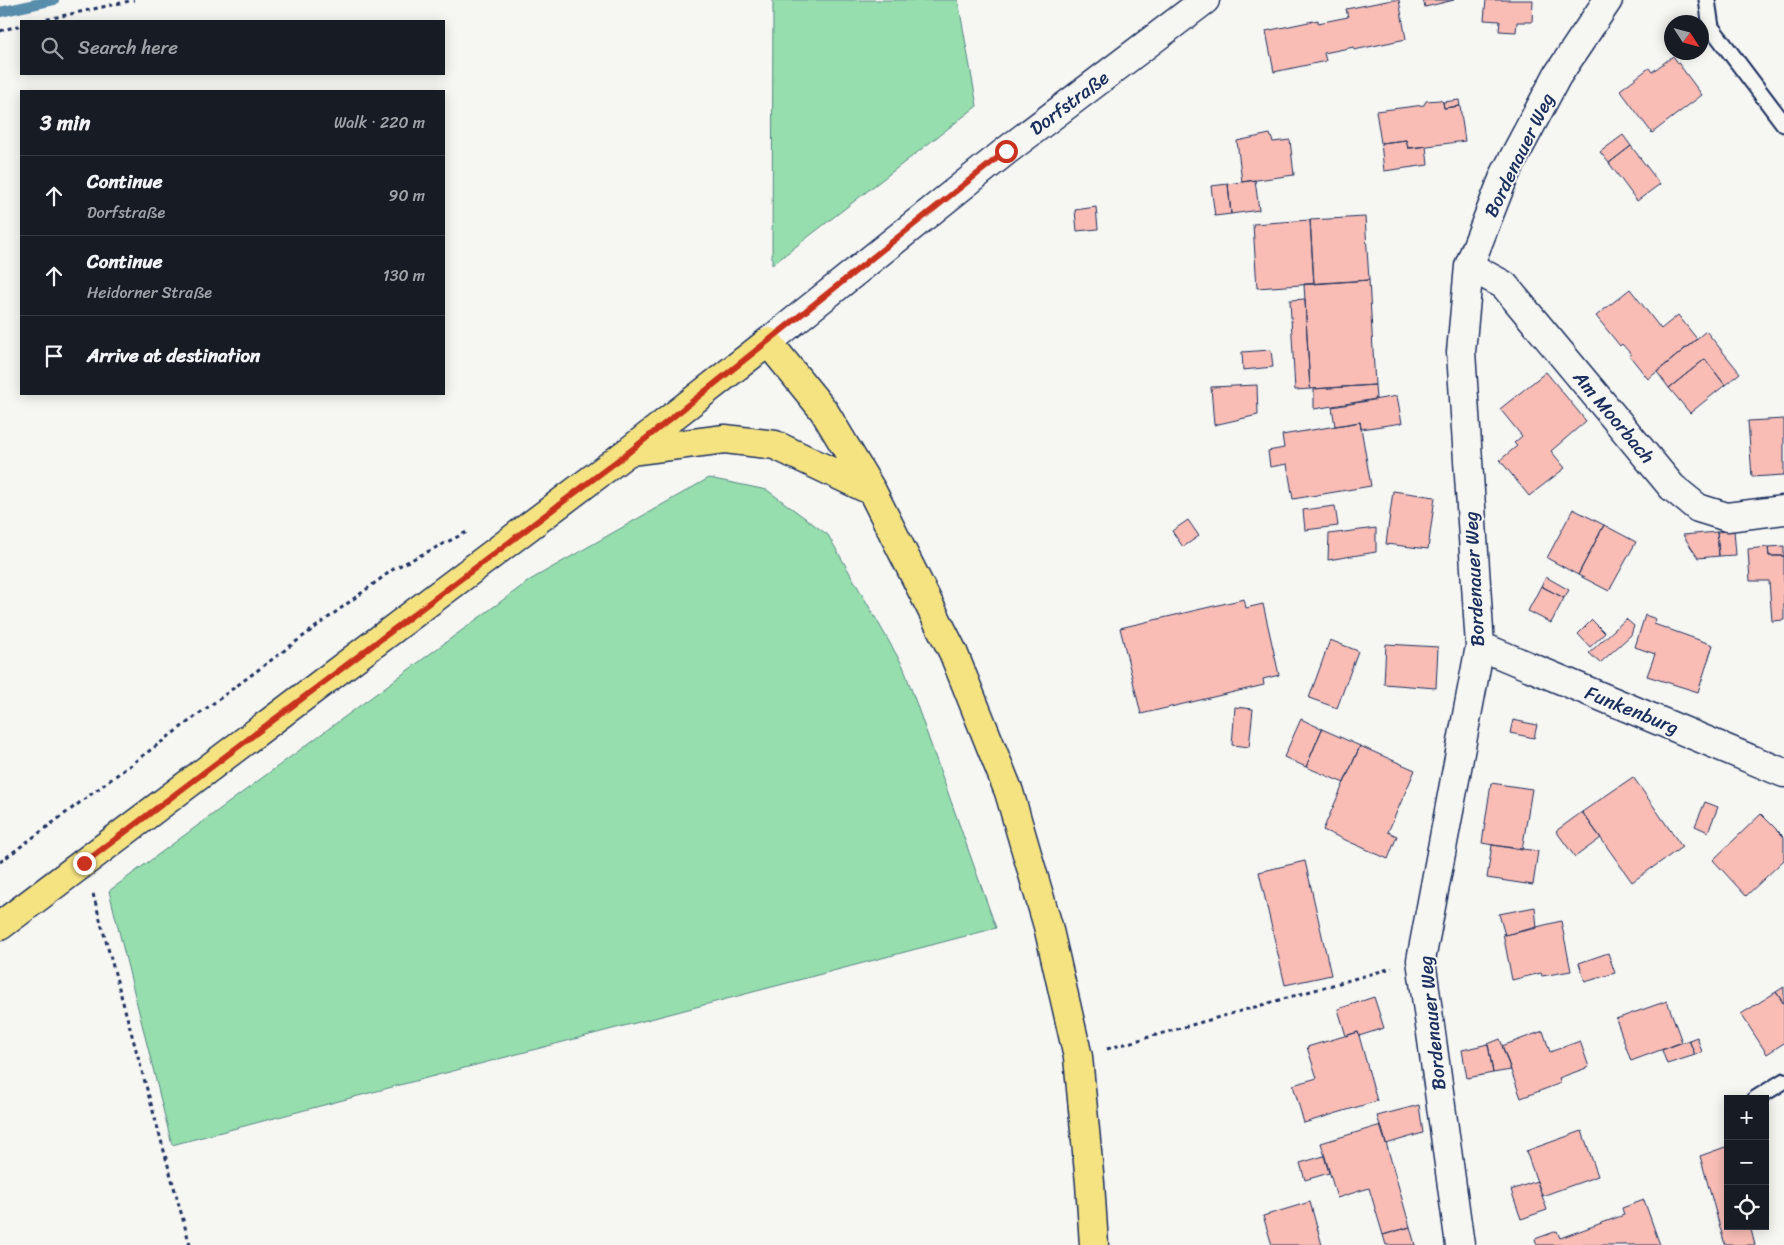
<!DOCTYPE html>
<meta charset="utf-8">
<style>
:root{--surface:#171b24;--page:#242831;--text:#f1f3f6;--muted:#9ea1a6;--line:#363941}
body{margin:0;font-family:Sriracha,sans-serif;background:var(--page);color:var(--text)}
.controls{position:absolute;right:15px;bottom:15px;display:grid;overflow:hidden;border-radius:0px;box-shadow:0 2px 12px #0003}
.controls button{width:45px;height:45px;display:grid;place-items:center;padding:0;border:0;border-bottom:1px solid var(--line);background:var(--surface);color:var(--text);font:25px sans-serif}
.compass{position:absolute;left:1664px;top:15px;width:45px;height:45px;border-radius:50%;background:var(--surface);box-shadow:0 2px 12px #0003;rotate:126deg}
.stop{position:absolute;width:15px;height:15px;margin:-11px;border:4px solid #c8321e;border-radius:50%;background:#fff}
.stop.end{background:#c8321e;border-color:#fff;box-shadow:0 1px 5px #0008}
.list{margin:0;padding:0;list-style:none}
h2{display:flex;justify-content:space-between;align-items:center;height:65px;margin:0;padding:0 20px;font-size:21px}
h2 small{font-size:16px;font-weight:400;color:var(--muted)}
.list li{display:grid;grid-template-columns:32px 1fr auto;gap:15px;align-items:center;box-sizing:border-box;height:80px;padding:0 20px;border-top:1px solid var(--line)}
.list b{display:block;font-size:19px;white-space:nowrap}
.list p{margin:0;font-size:16px;white-space:nowrap;color:var(--muted)}
.list em{font-size:16px;font-style:normal;color:var(--muted)}
.icon{flex:none;width:28px;height:28px;fill:none;stroke:currentColor;stroke-width:2;stroke-linecap:round;stroke-linejoin:round}
.map{position:relative;flex:none;width:1784px;height:1245px;overflow:hidden}
.search{position:absolute;background:var(--surface);box-shadow:0 2px 12px #0003;left:20px;top:20px;width:425px;height:55px;display:flex;align-items:center;gap:12px;box-sizing:border-box;padding:0 18px;border-radius:0px;color:var(--muted);font-size:19px}
.panel{position:absolute;background:var(--surface);box-shadow:0 2px 12px #0003;left:20px;top:90px;width:425px;height:305px;border-radius:0px}
.map>svg:first-child{display:block}
.green{fill:#96dead;stroke:#588686}
.lines{fill:none;stroke-linecap:round;stroke-linejoin:round}
.stream{stroke:#588eac;stroke-width:10}
.building{fill:#f9bdb5;stroke:#1b2f5e}
.lane-casing{stroke:#1b2f5e;stroke-width:19}
.street-casing{stroke:#1b2f5e;stroke-width:31}
.secondary-casing{stroke:#1b2f5e;stroke-width:31}
.primary-casing{stroke:#1b2f5e;stroke-width:31}
.path{stroke:#1b2f5e;stroke-width:3;stroke-dasharray:4 4;stroke-linecap:butt}
.lane{stroke:#f6f6f2;stroke-width:15}
.street{stroke:#f6f6f2;stroke-width:28}
.secondary{stroke:#f6f6f2;stroke-width:28}
.primary{stroke:#f5e382;stroke-width:28}
.route{stroke:#c8321e;stroke-width:6}
.labels{text-anchor:middle;dominant-baseline:central;stroke-width:4;stroke-linejoin:round;paint-order:stroke}
.street-label{font-size:19px;fill:#1b2f5e;stroke:#f6f6f2}
</style>
<div class="map">
<svg width="1784" height="1245" viewBox="0 0 1784 1245">
<rect width="100%" height="100%" fill="#f6f6f2"/>
<filter id="ink" filterUnits="userSpaceOnUse"><feTurbulence type="fractalNoise" baseFrequency=".02" numOctaves="2"/><feDisplacementMap in="SourceGraphic" scale="10" xChannelSelector="R" yChannelSelector="G"/><feConvolveMatrix kernelMatrix="1 2 1 2 8 2 1 2 1" color-interpolation-filters="sRGB"/></filter>
<g filter="url(#ink)">
<path class="green" d="M773,0h185l19,106 -205,159z
M709,478l58,12 61,45 75,131 93,262 -824,217 -63,-254 421,-311z"/>
<g class="lines">
<path class="stream" d="M0,12l54,-12"/>
</g>
<path class="building" d="M1392,0h7l7,39 -52,11v-3l-30,6 2,8 -52,11 -8,-41 52,-11v3l30,-6 -2,-8z
M1423,0h31l-29,7z
M1486,0h47l-1,22h-15l-1,10 -17,-1 1,-10 -16,-1z
M1673,56l29,39 -50,38 -32,-43 29,-22 3,4z
M1440,100l3,2 1,6 16,-2 5,35 -52,7h-5l-2,-8 -25,3 -5,-32 48,-6 2,-4z
M1459,100l1,6 -16,2 -1,-6z
M1270,134l3,8 17,-2 4,35 -52,7 -5,-41z
M1623,135l8,11 -22,17 -9,-11z
M1406,140l2,8 18,-2 2,19 -44,6 -3,-28z
M1631,146l29,38 -23,17 -28,-38z
M1255,180l4,30 -28,4 -3,-30z
M1228,184l3,30 -16,2 -4,-30z
M1096,207l2,22 -21,2 -2,-21z
M1365,217l4,63 -55,4 -4,-64z
M1310,220l4,64 -57,4 -4,-64z
M1369,280l6,105 -65,4 -6,-105z
M1630,289l31,40 17,-14 19,24 -49,40 -19,-24 2,-1 -9,-10 -2,2 -24,-30z
M1305,299l5,90 -15,1 -5,-90z
M1706,331l34,42 -15,12 -20,-26 -36,29 -12,-16z
M1271,350l2,17 -30,3 -1,-18z
M1705,359l20,26 -35,28 -21,-25z
M1546,372l40,49 -35,30 14,17 -36,28 -29,-36 17,-14 -3,-3 8,-7 -22,-27z
M1257,385l1,30 -44,10 -3,-38z
M1375,385l1,14 -62,10v-20z
M1397,396l5,27 -41,6 -1,-7 -25,4 -3,-19z
M1784,419v56l-32,2 -4,-56z
M1360,422l11,64 -78,13 -6,-35 -17,3 -2,-16 16,-3 -2,-13z
M1393,491l42,6 -7,52 -42,-5z
M1335,506l3,20 -33,4 -2,-20z
M1573,509l31,16 -26,50 -31,-17z
M1188,520l11,16 -16,11 -11,-16z
M1604,525l32,17 -27,49 -31,-16z
M1376,528v24l-48,8 1,-26z
M1734,530l2,25 -17,1 -2,-24z
M1717,532l2,24 -21,2 -15,-23z
M1784,546v10h-15l-1,-9z
M1768,547l1,9h15v64l-12,1 -3,-40h-19l-2,-32z
M1546,577l23,13 -5,8 -23,-12z
M1541,586l23,12 -13,25 -23,-12z
M1244,599l2,9 17,-4 16,71 -16,4 1,6 -123,29 -21,-86z
M1645,615l11,4 -2,5 59,21 -15,47 -51,-16 8,-22 -20,-7z
M1626,619l8,7 -3,9 -31,28 -11,-10z
M1592,620l13,13 -15,14 -12,-13z
M1330,640l28,11 -21,57 -28,-10z
M1386,644l52,3 -2,41 -52,-4z
M1235,707l18,2 -4,38 -17,-2z
M1301,719l21,10 -16,38 -22,-10z
M1513,720l24,5 -3,13 -24,-5z
M1322,729l38,17 -16,37 -38,-16z
M1360,746l55,24 -27,62 9,4 -9,23 -65,-29z
M1633,777l49,70 -50,35 -50,-70z
M1491,783l41,6 -10,61 -40,-7z
M1705,802l13,5 -10,25 -13,-6z
M1582,812l19,26 -26,19 -19,-26z
M1761,814l23,23v23l-38,36 -33,-36z
M1492,845l46,6 -5,34 -46,-7z
M1305,861l26,114 -46,10 -26,-113z
M1535,907l2,21 -32,7 -6,-21z
M1561,921l10,50 -29,5 -1,-3 -29,7 -9,-47 2,2z
M1608,953l7,20 -30,9 -6,-19z
M1784,987v17l-8,-12z
M1776,992l8,12v39l-17,11 -26,-40z
M1374,997l10,31 -25,8 -1,-4 -12,4 -8,-27z
M1667,1001l15,41 -51,19 -15,-42z
M1543,1031l7,21 30,-11 9,26 -30,11 2,5 -40,15 -19,-52z
M1358,1032l19,69 -73,22 -11,-38 24,-7 -10,-31z
M1697,1037l5,15 -7,3 -6,-15z
M1500,1039l11,31 -18,3 -5,-29z
M1689,1040l6,15 -28,9 -5,-14z
M1488,1044l5,29 -26,5 -5,-28z
M1419,1105l4,28 -37,11 -9,-28z
M1381,1125l29,102 -27,8 -14,-47 -32,10 -16,-55z
M1582,1131l16,45 -56,20 -16,-45z
M1728,1146v80h22l5,19h-30l-25,-89z
M1324,1156l5,17 -24,7 -5,-17z
M1537,1181l10,29 -26,9 -10,-29z
M1644,1200l16,45h-123l-2,-6 22,-8 3,7 64,-23 -2,-7z
M1310,1202l12,43h-50l-9,-29z
M1410,1227l5,18h-29l-3,-10z"/>
<g class="lines">
<g class="lane-casing">
<path id="lane" d="M1707,0l4,27 73,97
M1755,1099l29,-18"/>
</g>
<g class="street-casing">
<path id="street" d="M1469,266l35,19 168,202 26,21 29,9 57,-7
M1480,646l304,127
M1460,1245l-39,-285 59,-314 -19,-294 8,-86 36,-92 52,-98 51,-76"/>
</g>
<g class="secondary-casing">
<path id="secondary" d="M768,342l238,-191 199,-151"/>
</g>
<g class="primary-casing">
<path id="primary" d="M630,451l95,-12 50,6 97,46
M0,926l629,-475 139,-109 56,69 48,80 81,161 56,140 39,134 30,131 12,126 4,62"/>
</g>
<path class="path" d="M39,21l95,-21
M0,31l21,-6
M0,862l395,-294 72,-36
M93,894l97,351
M1107,1049l285,-81"/>
<use href="#lane" class="lane"/>
<use href="#street" class="street"/>
<use href="#secondary" class="secondary"/>
<use href="#primary" class="primary"/>
</g>
</g>
<g class="lines" filter="url(#ink)">
<path class="route" d="M84,863l545,-411 377,-301"/>
</g>
<g class="labels">
<g class="street-label">
<text transform="translate(1069 103) rotate(-37)">Dorfstraße</text>
<text transform="translate(1519 155) rotate(-64)">Bordenauer Weg</text>
<text transform="translate(1614 417) rotate(50)">Am Moorbach</text>
<text transform="translate(1474 579) rotate(-93)">Bordenauer Weg</text>
<text transform="translate(1632 710) rotate(22)">Funkenburg</text>
<text transform="translate(1432 1023) rotate(-96)">Bordenauer Weg</text>
</g>
</g>
</svg>
<div class="controls">
<button>+</button>
<button>−</button>
<button><svg class="icon" aria-label="locate" viewBox="0 0 24 24"><circle cx="12" cy="12" r="6"/><path d="M12 2v4M12 18v4M2 12h4M18 12h4"/></svg></button>
</div>
<svg class="compass" viewBox="-18 -18 36 36"><path d="M0-13l5 13h-10z" fill="#e53935"/><path d="M0 13l5-13h-10z" fill="#9ea1a6"/></svg>
<div class="stop" style="left:1006px;top:151px"></div>
<div class="stop end" style="left:84px;top:863px"></div>
<div class="search"><svg class="icon" aria-label="search" viewBox="0 0 24 24"><circle cx="10" cy="10" r="6"/><path d="M15 15l6 6"/></svg>Search here</div>
<section class="panel">
<h2>3 min<small>Walk · 220 m</small></h2>
<ul class="list">
<li><svg class="icon" aria-label="ahead" viewBox="0 0 24 24"><path d="M12 20V5M6 11l6-6 6 6"/></svg><div><b>Continue</b><p>Dorfstraße</p></div><em>90 m</em></li>
<li><svg class="icon" aria-label="ahead" viewBox="0 0 24 24"><path d="M12 20V5M6 11l6-6 6 6"/></svg><div><b>Continue</b><p>Heidorner Straße</p></div><em>130 m</em></li>
<li><svg class="icon" aria-label="arrive" viewBox="0 0 24 24"><path d="M6 21V4h12l-3 4 3 4H6"/></svg><div><b>Arrive at destination</b></div></li>
</ul>
</section>
</div>
